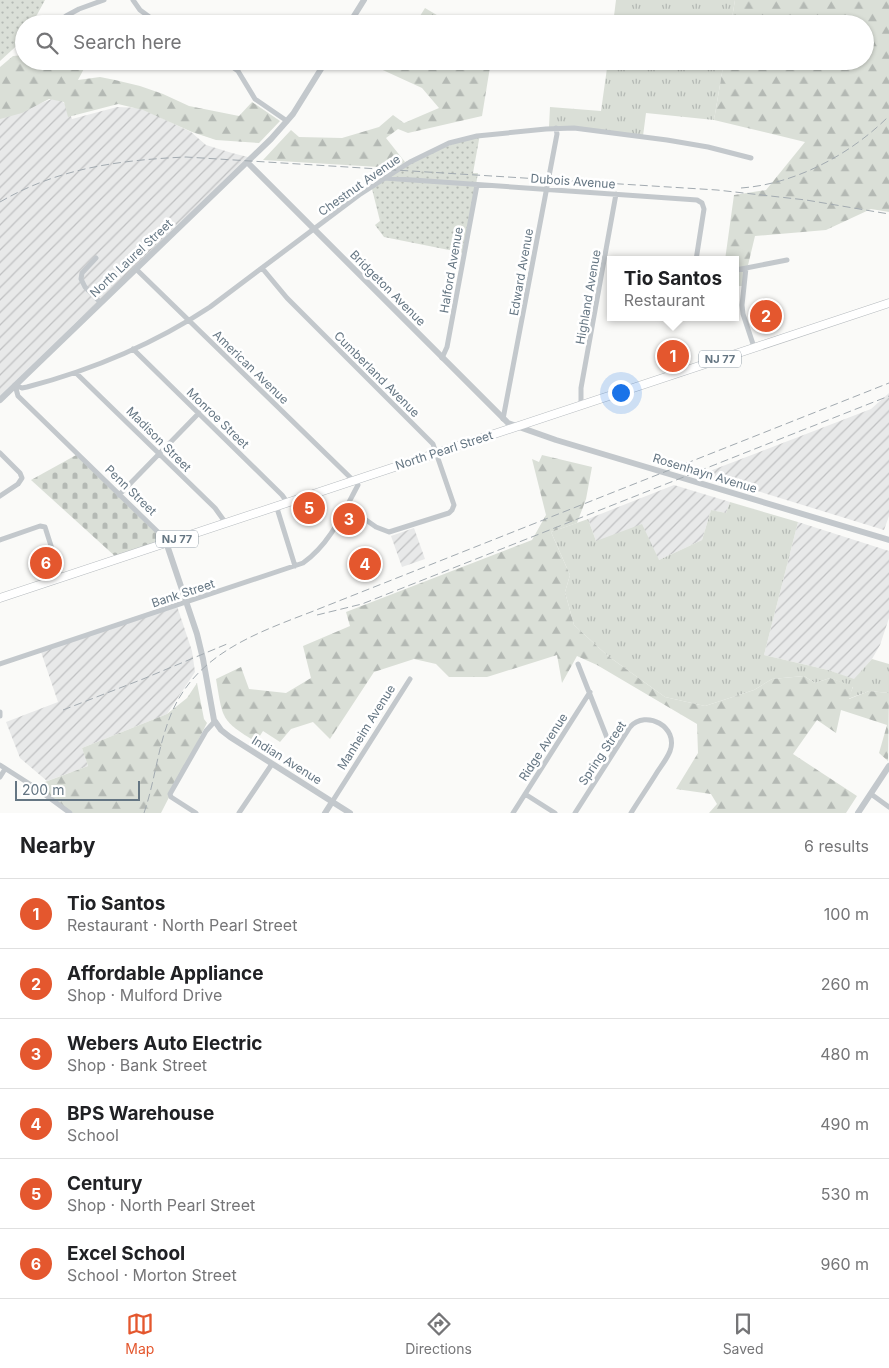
<!DOCTYPE html>
<meta charset="utf-8">
<style>
:root{--surface:#fff;--page:#f2f2f2;--text:#202124;--muted:#757577;--line:#e0e0e0;--accent:#e4572e}
body{margin:0;font-family:Inter,sans-serif;background:var(--page);color:var(--text)}
.scale{position:absolute;left:15px;bottom:12px;width:125px;box-sizing:border-box;padding-left:5px;border:2px solid #657683;border-top:0;font-size:14px;line-height:18px;white-space:nowrap;color:#657683;-webkit-text-stroke:4px #fff;paint-order:stroke}
.you{position:absolute;left:620px;top:392px;width:18px;height:18px;margin:-12px;border:4px solid #fff;border-radius:50%;background:#1a73e8;box-shadow:0 0 0 8px #1a73e833}
.badge{display:grid;place-items:center;width:32px;height:32px;border-radius:50%;background:var(--accent);color:#fff;font-size:16px;font-weight:700}
.pin{position:absolute;translate:-50% -50%;border:2px solid #fff;box-shadow:0 1px 5px #0006}
.popup{position:absolute;left:607px;top:256px;width:132px;height:65px;box-sizing:border-box;display:grid;place-content:center;border-radius:0px;background:var(--surface);filter:drop-shadow(0 1px 4px #0005);font-size:16px;white-space:nowrap;color:var(--muted)}
.popup b{font-size:19px;color:var(--text)}
.popup::after{content:'';position:absolute;left:50%;top:100%;margin-left:-10px;border:10px solid transparent;border-top-color:var(--surface)}
.list{margin:0;padding:0;list-style:none}
h2{display:flex;justify-content:space-between;align-items:center;height:65px;margin:0;padding:0 20px;font-size:21px}
h2 small{font-size:16px;font-weight:400;color:var(--muted)}
.list li{display:grid;grid-template-columns:32px 1fr auto;gap:15px;align-items:center;box-sizing:border-box;height:70px;padding:0 20px;border-top:1px solid var(--line)}
.list b{display:block;font-size:19px;white-space:nowrap}
.list p{margin:0;font-size:16px;white-space:nowrap;color:var(--muted)}
.list em{font-size:16px;font-style:normal;color:var(--muted)}
.icon{flex:none;width:28px;height:28px;fill:none;stroke:currentColor;stroke-width:2;stroke-linecap:round;stroke-linejoin:round}
.map{position:relative;flex:none;width:889px;height:813px;overflow:hidden}
.search{position:absolute;background:var(--surface);box-shadow:0 1px 4px #0004;left:15px;right:15px;top:15px;height:55px;display:flex;align-items:center;gap:12px;box-sizing:border-box;padding:0 18px;border-radius:28px;color:var(--muted);font-size:19px}
.sheet{height:485px;background:var(--surface)}
nav{display:flex;justify-content:space-around;align-items:center;box-sizing:border-box;height:70px;border-top:1px solid var(--line);background:var(--surface);font-size:14px;color:var(--muted)}
nav a{display:grid;justify-items:center;gap:2px}
nav .on{color:var(--accent)}
.map>svg:first-child{display:block}
.industrial{fill:url(#industrial-furrows)}
.grass{fill:url(#grass-tufts)}
.forest{fill:url(#forest-firs)}
.cemetery{fill:url(#cemetery-stones)}
.park{fill:url(#park-dots)}
.lines{fill:none;stroke-linecap:round;stroke-linejoin:round}
.primary-casing{stroke:#b5babe;stroke-width:9}
.minor{stroke:#c3c8cc;stroke-width:5}
.tertiary{stroke:#c3c8cc;stroke-width:6}
.primary{stroke:#fff;stroke-width:8}
.rail{stroke:#a2aab0;stroke-width:1;stroke-dasharray:8 4;stroke-linecap:butt}
.labels{text-anchor:middle;dominant-baseline:central;stroke-width:5;stroke-linejoin:round;paint-order:stroke}
.shield{fill:#fff;stroke:#939fa8;stroke-width:1}
.shield-label{font-size:11px;font-weight:bold;fill:#657683}
.street-label{font-size:12px;fill:#657683;stroke:#fff}
</style>
<div class="map">
<svg width="889" height="813" viewBox="0 0 889 813">
<defs>
<pattern id="industrial-furrows" width="10" height="10" patternUnits="userSpaceOnUse" patternTransform="scale(1.25)"><rect width="10" height="10" fill="#e8e9e9"/><path d="M-1 1l2-2M0 10L10 0M9 11l2-2" fill="none" stroke="#c0c1c2"/></pattern>
<pattern id="grass-tufts" width="24" height="20" patternUnits="userSpaceOnUse" patternTransform="scale(1.25)"><rect width="24" height="20" fill="#dadfd7"/><path d="M3 7l-1-3M5 7V3M7 7l1-3M15 17l-1-3M17 17v-4M19 17l1-3" fill="none" stroke="#b4b9b4"/></pattern>
<pattern id="forest-firs" width="22" height="20" patternUnits="userSpaceOnUse" patternTransform="scale(1.25)"><rect width="22" height="20" fill="#dadfd7"/><path d="M5 1l3.5 6h-7zM16 11l3.5 6h-7z" fill="#b4b9b4"/></pattern>
<pattern id="cemetery-stones" width="16" height="16" patternUnits="userSpaceOnUse" patternTransform="scale(1.25)"><rect width="16" height="16" fill="#dadfd7"/><path d="M2 7V4a2 2 0 0 1 4 0v3zM10 15v-3a2 2 0 0 1 4 0v3z" fill="#b4b9b4"/></pattern>
<pattern id="park-dots" width="8" height="8" patternUnits="userSpaceOnUse" patternTransform="scale(1.25)"><rect width="8" height="8" fill="#dadfd7"/><path d="M2 2h.1M6 6h.1" fill="none" stroke="#b4b9b4" stroke-width="1.8" stroke-linecap="round"/></pattern>
</defs>
<rect width="100%" height="100%" fill="#fafaf8"/>
<path class="industrial" d="M52,99l10,2 5,5 5,13 45,-12 24,1 50,24 15,13 26,8 20,5 -252,242v-282z
M889,393v123l-5,14 -182,-56 169,-65z
M674,485l56,17 -4,11 -15,-3 -9,30 -43,20 -63,-19 -8,-22z
M798,522l91,29v67l-9,27 -8,14 -18,21 -26,-10 -64,-15z
M414,528l11,31 -23,8 -11,-31z
M176,603l16,48 3,21 -28,42 -85,34 6,18 -41,15 -27,-23 -14,-36 52,-20 -18,-53z"/>
<path class="grass" d="M616,0h119l-4,24h-118z
M608,61h116l-10,59 -68,-7 -3,23 -94,-9 1,-20 51,4z
M730,502l68,20 -34,133 64,15 26,9 18,-20 17,5v29l-20,-2 -21,8 5,-12 -23,-9 -15,5 -11,-7 -32,3 -18,11 -49,16 -40,-9 -57,-41 -34,-31 -9,-33 5,-17 -19,-43 37,-13 8,22 46,-17 17,36 43,-20 9,-30 15,3z"/>
<path class="forest" d="M735,0h154v212l-18,-3 -45,21 -71,6 -12,50h-7v-26h-11l9,-65 32,-5 39,-48 -91,-22 10,-59h141v-37h-134z
M425,8l27,16h-37z
M24,55v6h64l-10,19 22,-3 15,3 25,6 23,8 26,12 50,10 13,-14 28,19 -21,22 -43,-3 -24,-8 -49,-22 -25,-6 -50,13 -4,-15 -15,-3 -27,14 -22,6v-52l13,-11z
M376,61h115l-9,55 -74,17 -10,-4 -12,9 19,24 -10,6 -132,-8 28,-30 8,7 43,1 37,-11 14,-12 11,8 35,-15 -17,-20 -48,-22z
M542,455l50,12 -6,32 -9,24 -26,9 19,43 -5,17 9,33 34,31 57,41 40,9 49,-16 18,-11 32,-3 11,7 15,-5 23,8 -4,13 20,-8 20,2 -1,68 -9,-8 8,-28 -46,-15 -5,23 -19,-13 -24,34 64,42 -11,17h-137l8,-9 -6,-10 -35,-5 22,-36 -1,-29 -100,-59 -20,-9 -15,27 -5,-28 -70,22h-38l-13,-13 -22,-5 -40,13 -44,67 -17,-17 -22,7 -11,13 -17,-11 -7,11c-35,-22 -33,-22 -40,-63l25,-12 8,22 37,4 25,-15 -8,-32 47,-20 -4,-14 186,-72 14,-25 -14,-56 7,3z
M197,683l7,36 3,4 -46,90h-88l-39,-27 54,-20 -6,-18 85,-34 20,-16z"/>
<path class="cemetery" d="M78,454l88,88 -49,16 -86,-78z"/>
<path class="park" d="M0,0h45l-13,24h-8v15l-24,22z
M480,134l-7,39h5l-14,80 -80,-16 -9,-12 5,-4 -9,-36 34,-23z"/>
<g class="lines">
<g class="primary-casing">
<path id="primary" d="M0,598l889,-295"/>
</g>
<path class="minor" d="M133,0l7,10 19,14
M66,16l13,-7 25,-9
M55,24l11,-8 -1,2
M224,61l14,10 17,28 32,22
M384,178l313,22 5,3 2,6 -8,51
M96,258l-14,15 -1,6 4,8 15,15
M262,268l25,30 146,146 21,61 -2,5 -3,3 -60,19 -13,-5 -30,-21
M746,268l-4,37 1,9 11,33
M736,270l51,-10
M133,349l149,146 5,7
M442,358l5,-11 30,-162
M76,373l139,135 10,14
M581,404v-16l35,-194
M503,419l54,-285 -1,-6
M0,453l20,20 2,5 -4,6 -18,12
M119,495l80,-82
M276,505l19,61
M0,540l40,-14 5,1 16,50
M166,542l-6,-8 -142,-138 -3,-11 7,3 5,-1c65,-17 127,-43 183,-80l149,-112 51,-33 39,-19 28,-7 69,-7 28,-1 93,12 41,7 43,11
M0,664l303,-101c27,-19 40,-50 55,-78l-222,-216
M578,664l35,89
M0,712v4
M0,765l36,23 34,25
M0,777l5,-8
M525,794l30,19
M871,794l18,13
M332,802l78,-123
M196,813l-25,-16 -1,-3 36,-63 9,-10
M239,813l33,-49
M513,813l77,-121
M575,813l55,-86c16,-18 49,0 40,24 -3,8 -9,15 -14,23 -8,13 -17,26 -25,39"/>
<path class="tertiary" d="M349,24l15,-24
M247,162l261,261 48,17 333,100
M0,400l271,-261 22,-25 33,-53
M166,542l31,92 6,25 11,61 7,10 9,7 120,76
M325,813l7,-11
M858,813l31,-47"/>
<use href="#primary" class="primary"/>
<path class="rail" d="M741,188c55,-4 110,-34 148,-72
M0,202c58,-34 120,-42 186,-45l531,33 89,10 83,14
M317,615l45,-11 527,-208
M63,710l80,-31 84,-35
M144,813c10,-29 13,-59 23,-88 22,-68 84,-90 144,-113l578,-229"/>
</g>
<g class="labels">
<g class="shield">
<rect x="699" y="350.5" width="42" height="17" rx="4"/>
<rect x="156" y="530.5" width="42" height="17" rx="4"/>
</g>
<g class="shield-label">
<text x="720" y="359">NJ 77</text>
<text x="177" y="539">NJ 77</text>
</g>
<g class="street-label">
<text transform="translate(573 181) rotate(4)">Dubois Avenue</text>
<text transform="translate(359 185) rotate(-35)">Chestnut Avenue</text>
<text transform="translate(131 258) rotate(-43)">North Laurel Street</text>
<text transform="translate(451 270) rotate(-80)">Halford Avenue</text>
<text transform="translate(521 272) rotate(-80)">Edward Avenue</text>
<text transform="translate(388 288) rotate(45)">Bridgeton Avenue</text>
<text transform="translate(588 297) rotate(-80)">Highland Avenue</text>
<text transform="translate(251 367) rotate(44)">American Avenue</text>
<text transform="translate(377 374) rotate(45)">Cumberland Avenue</text>
<text transform="translate(218 418) rotate(44)">Monroe Street</text>
<text transform="translate(159 439) rotate(45)">Madison Street</text>
<text transform="translate(444 450) rotate(-18)">North Pearl Street</text>
<text transform="translate(705 473) rotate(17)">Rosenhayn Avenue</text>
<text transform="translate(131 490) rotate(44)">Penn Street</text>
<text transform="translate(183 593) rotate(-18)">Bank Street</text>
<text transform="translate(366 727) rotate(-58)">Manheim Avenue</text>
<text transform="translate(543 747) rotate(-57)">Ridge Avenue</text>
<text transform="translate(602 753) rotate(-56)">Spring Street</text>
<text transform="translate(287 760) rotate(32)">Indian Avenue</text>
</g>
</g>
</svg>
<div class="scale">200 m</div>
<div class="you"></div>
<div class="pin badge" style="left:673px;top:356px">1</div>
<div class="popup"><b>Tio Santos</b>Restaurant</div>
<div class="pin badge" style="left:766px;top:316px">2</div>
<div class="pin badge" style="left:349px;top:519px">3</div>
<div class="pin badge" style="left:365px;top:564px">4</div>
<div class="pin badge" style="left:309px;top:508px">5</div>
<div class="pin badge" style="left:46px;top:563px">6</div>
<div class="search"><svg class="icon" aria-label="search" viewBox="0 0 24 24"><circle cx="10" cy="10" r="6"/><path d="M15 15l6 6"/></svg>Search here</div>
</div>
<section class="sheet">
<h2>Nearby<small>6 results</small></h2>
<ul class="list">
<li><span class="badge">1</span><div><b>Tio Santos</b><p>Restaurant · North Pearl Street</p></div><em>100 m</em></li>
<li><span class="badge">2</span><div><b>Affordable Appliance</b><p>Shop · Mulford Drive</p></div><em>260 m</em></li>
<li><span class="badge">3</span><div><b>Webers Auto Electric</b><p>Shop · Bank Street</p></div><em>480 m</em></li>
<li><span class="badge">4</span><div><b>BPS Warehouse</b><p>School</p></div><em>490 m</em></li>
<li><span class="badge">5</span><div><b>Century</b><p>Shop · North Pearl Street</p></div><em>530 m</em></li>
<li><span class="badge">6</span><div><b>Excel School</b><p>School · Morton Street</p></div><em>960 m</em></li>
</ul>
</section>
<nav>
<a class="on"><svg class="icon" aria-label="map" viewBox="0 0 24 24"><path d="M3 6l6-2 6 2 6-2v14l-6 2-6-2-6 2zM9 4v14M15 6v14"/></svg>Map</a>
<a><svg class="icon" aria-label="directions" viewBox="0 0 24 24"><path d="M12 3l9 9-9 9-9-9zM9 14v-3h6M13 9l2 2-2 2"/></svg>Directions</a>
<a><svg class="icon" aria-label="saved" viewBox="0 0 24 24"><path d="M7 4h10v16l-5-4-5 4z"/></svg>Saved</a>
</nav>
